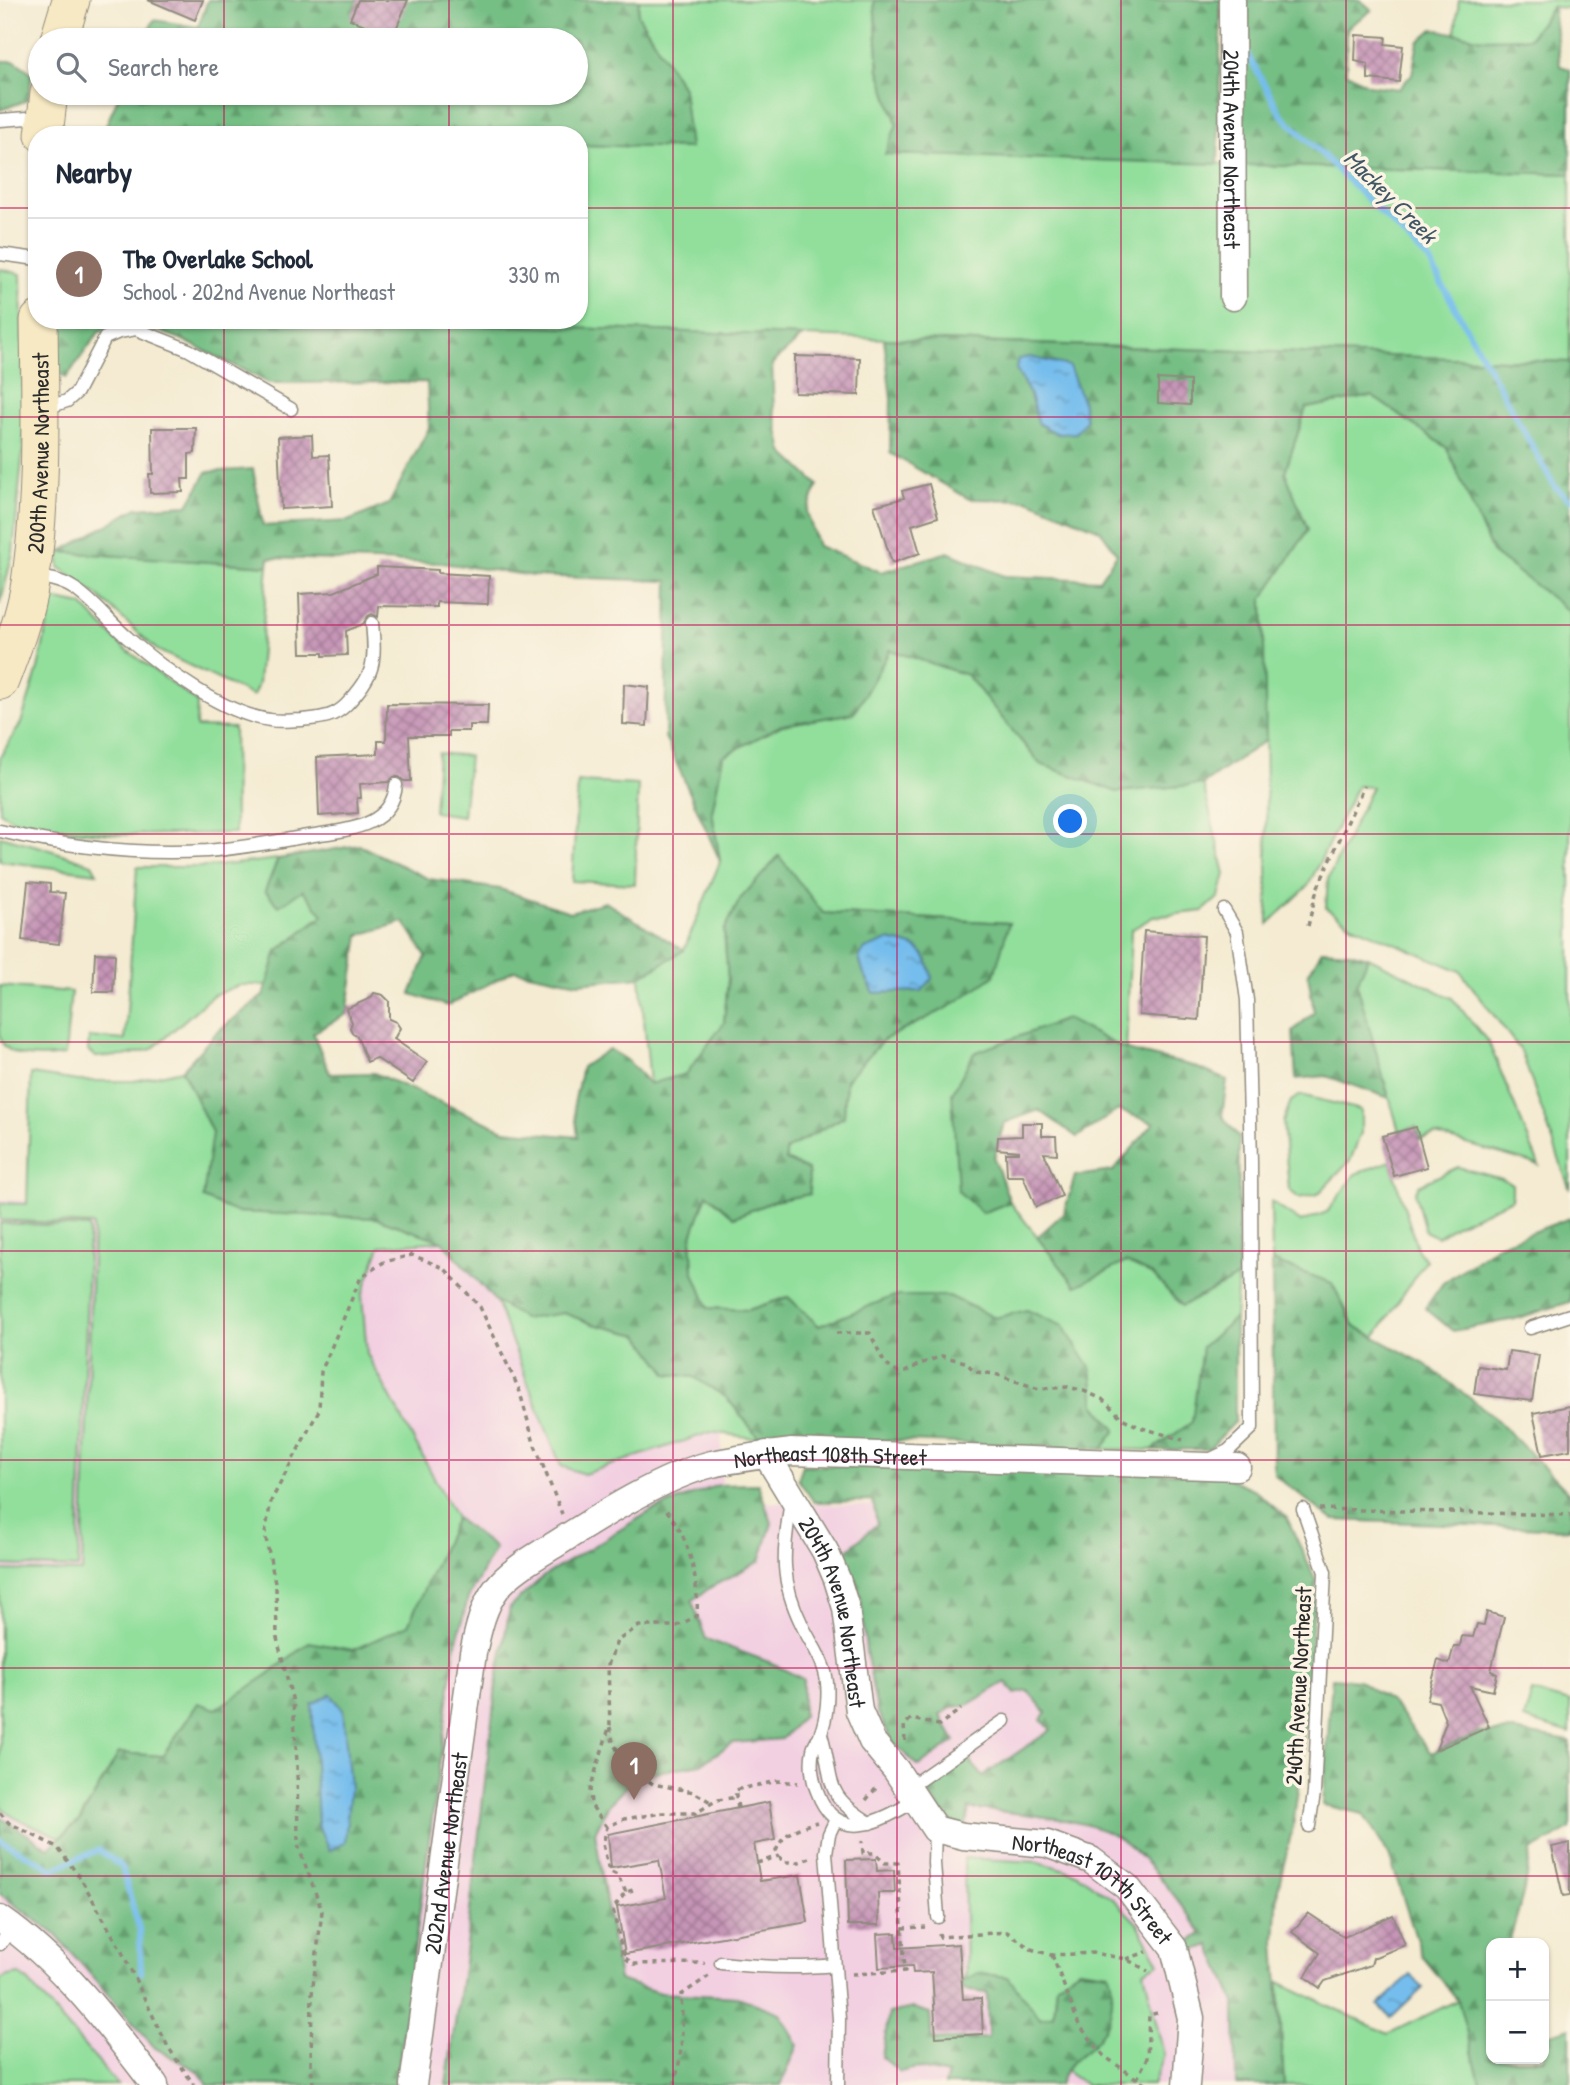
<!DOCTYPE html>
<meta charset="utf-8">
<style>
:root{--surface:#fff;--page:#f2f2f3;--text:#1f2937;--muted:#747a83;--line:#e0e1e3;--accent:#c8321e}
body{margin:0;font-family:"Patrick Hand",sans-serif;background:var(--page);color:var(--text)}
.controls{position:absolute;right:21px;bottom:21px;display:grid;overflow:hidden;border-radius:14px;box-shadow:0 2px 5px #0004}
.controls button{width:63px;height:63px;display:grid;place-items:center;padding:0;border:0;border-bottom:2px solid var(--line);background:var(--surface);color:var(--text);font:35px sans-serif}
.you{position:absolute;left:1071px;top:822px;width:24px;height:24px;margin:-18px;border:5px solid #fff;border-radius:50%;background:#1a73e8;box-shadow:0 0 0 10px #1a73e833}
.badge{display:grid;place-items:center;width:46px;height:46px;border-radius:50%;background:var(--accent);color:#fff;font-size:23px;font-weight:700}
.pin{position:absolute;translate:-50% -58px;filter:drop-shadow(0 2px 4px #0008)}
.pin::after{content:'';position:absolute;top:37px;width:24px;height:21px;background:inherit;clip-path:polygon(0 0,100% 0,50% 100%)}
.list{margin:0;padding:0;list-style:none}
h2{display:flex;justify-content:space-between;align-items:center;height:91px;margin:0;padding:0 28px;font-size:30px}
h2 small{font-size:23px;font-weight:400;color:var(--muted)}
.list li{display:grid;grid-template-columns:46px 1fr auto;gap:21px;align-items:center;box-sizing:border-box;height:112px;padding:0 28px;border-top:2px solid var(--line)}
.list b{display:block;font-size:26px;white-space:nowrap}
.list p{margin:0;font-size:23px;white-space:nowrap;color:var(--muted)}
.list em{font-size:23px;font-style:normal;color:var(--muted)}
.icon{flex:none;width:38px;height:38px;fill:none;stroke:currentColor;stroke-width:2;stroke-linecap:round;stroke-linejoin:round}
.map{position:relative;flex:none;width:1570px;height:2085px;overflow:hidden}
.search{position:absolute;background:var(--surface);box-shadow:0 2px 5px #0004;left:28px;top:28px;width:560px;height:77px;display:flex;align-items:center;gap:18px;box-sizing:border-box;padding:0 24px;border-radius:38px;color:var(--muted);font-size:26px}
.panel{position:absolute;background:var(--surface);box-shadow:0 2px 5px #0004;left:28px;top:126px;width:560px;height:203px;border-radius:28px}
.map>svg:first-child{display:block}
.built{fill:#f2cfe1}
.green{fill:#92df9c;stroke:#5e8564;stroke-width:2}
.forest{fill:url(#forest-firs);stroke:#507458;stroke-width:2}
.water{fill:url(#water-ripples);stroke:#50748c;stroke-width:2}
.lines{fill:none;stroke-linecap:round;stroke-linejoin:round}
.stream{stroke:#75bded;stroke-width:6}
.building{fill:url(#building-cross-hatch)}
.lane-casing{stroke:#908b7e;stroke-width:15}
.street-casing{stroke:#908b7e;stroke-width:29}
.secondary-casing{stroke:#908b7e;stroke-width:39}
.path{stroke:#908b7e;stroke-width:3.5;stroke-dasharray:5 5;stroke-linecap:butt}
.lane{stroke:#fff;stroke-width:12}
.street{stroke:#fff;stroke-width:26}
.secondary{stroke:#f7e9c3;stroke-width:37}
.grid{fill:none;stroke:#c2185b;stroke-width:2;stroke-opacity:0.55}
.labels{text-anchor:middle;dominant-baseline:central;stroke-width:7;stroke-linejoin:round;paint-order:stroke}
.street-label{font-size:23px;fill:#2b2b2b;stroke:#fcf5e5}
.water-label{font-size:24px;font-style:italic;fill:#415765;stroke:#fcf5e5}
</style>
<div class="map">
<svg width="1570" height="2085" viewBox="0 0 1570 2085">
<defs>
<pattern id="forest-firs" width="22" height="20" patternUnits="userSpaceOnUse" patternTransform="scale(1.75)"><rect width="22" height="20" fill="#75be84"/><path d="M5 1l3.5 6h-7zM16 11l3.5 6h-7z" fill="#609b6c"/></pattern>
<pattern id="water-ripples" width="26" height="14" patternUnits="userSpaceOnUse" patternTransform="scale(1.75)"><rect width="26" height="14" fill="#75bded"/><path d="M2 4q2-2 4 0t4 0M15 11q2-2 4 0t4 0" fill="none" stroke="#609ac0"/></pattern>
<pattern id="building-cross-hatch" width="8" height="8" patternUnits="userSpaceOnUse" patternTransform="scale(1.75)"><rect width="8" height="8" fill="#c695b7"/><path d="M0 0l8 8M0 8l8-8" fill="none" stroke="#a17a95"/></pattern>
</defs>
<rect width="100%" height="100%" fill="#fcf5e5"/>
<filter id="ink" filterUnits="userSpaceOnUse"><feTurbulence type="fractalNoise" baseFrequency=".0143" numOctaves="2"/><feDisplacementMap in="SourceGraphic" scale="14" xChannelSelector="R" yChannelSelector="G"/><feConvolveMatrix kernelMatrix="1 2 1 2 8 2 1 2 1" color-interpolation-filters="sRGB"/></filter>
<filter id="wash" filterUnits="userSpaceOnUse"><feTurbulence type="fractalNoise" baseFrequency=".00686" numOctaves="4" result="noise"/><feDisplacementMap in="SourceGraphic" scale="28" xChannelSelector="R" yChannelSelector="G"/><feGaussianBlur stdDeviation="1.57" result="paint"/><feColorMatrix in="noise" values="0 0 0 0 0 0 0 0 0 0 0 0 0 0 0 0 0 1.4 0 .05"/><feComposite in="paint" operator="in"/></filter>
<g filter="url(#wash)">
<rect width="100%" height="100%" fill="#f4ebd2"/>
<path class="built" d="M0,1200l720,17 2,284 427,13 116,571h-1265z"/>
<path class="green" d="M639,0h235l5,70 18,54 -11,30 684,20v188l-1238,-42h247v-175l110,3 -6,-60 -45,-73z
M1459,0h111v8l-18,-1 -23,31 -46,1 -28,-6z
M61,129l199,6h-199z
M0,269l21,5 3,165 -11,113 -13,53z
M1372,396l75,52 45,103 78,61v578l-49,-139 -61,-80 -108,-46 -26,-17 2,-29 44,-92 -15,-1 -49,100 -40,38 -5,-326 45,-68 -23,-58 21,-64z
M60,552l208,14 -10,118 -5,12 -96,-46 -60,-55 -38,-28z
M53,599l29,6 42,43 73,54 -1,25 38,1 1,105 -113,2 -101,-10 -21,-13v-55l21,-34 17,-54z
M890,650l77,25 73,89 77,28 86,-8 22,90 -6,23 -16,14 -50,6 -22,13 -5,120 -60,-31 -92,34 8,160 28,-11 66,84 50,-24 27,13 29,31 56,-29 -3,41 -33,29 -9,75 -41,28 -50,-1 14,-19 -21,-26 -4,-35 -64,-59 -32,8 -46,-22 -94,17 -36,13 -31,-29 -40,13 -40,-2 -15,-38 -2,-32 16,-44 27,23 40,-16 36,-7 -24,-34v-10l58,-33 2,-37 37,-40 66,-33 60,-84 -186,-10 -45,-57 -54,75 4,48 -4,44 -38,51 -36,10 -10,-107 44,-27 36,-88 -8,-50 11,-56 59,-31 72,-12z
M438,753l31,3 -6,60 -29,-4z
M578,782l60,3 -3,99 -63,-3z
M0,836l41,11 51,17 5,9 -97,-12z
M278,859l-13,32 38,-1 21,25 -47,36 -10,34h-26l-28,10 -61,54 -28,7 -28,1 -8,-6 1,-14 36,3 12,-173h71z
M1368,957l84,41 37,45 50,122 -103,-30 -16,4 -4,-12 -17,4 -43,-147z
M0,986l71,6 -6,63c-19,2 -58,7 -65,-18 0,-12 0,-37 0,-51z
M182,1070l30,62 23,80 141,6 66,23 -62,5 -18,50 5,58 89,164 -47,107 -56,25 -44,-8 -40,32 -53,36 -18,-6 -35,52 -44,-3 -39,67 -20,17 -45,-19 -15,-12v-236l82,2 11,-347 -93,-5v-17l27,1 4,-130 47,7h56z
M1301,1095l60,15v23l-11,28 -32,33 -19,4 -10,-8 -6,-68 8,-21z
M1390,1161l28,90 8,9 -51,77 -21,-11 -22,-43 -60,-22 -1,-59 30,20 26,-10 28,-38z
M1458,1167l44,12 10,5v15l-56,26 -19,12 -12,-6 -10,-38 4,-8z
M0,1223l89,4 -11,341 -78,-3z
M496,1302l29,17 39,-6 29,11 46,11 29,39 26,3 33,21 33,41 -49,-7 -127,42 -23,-8z
M1532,1692l38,10v31l-46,-14z
M964,1858l75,4 37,11 38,27 24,24 21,39 -15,8 20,84 -11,30h-67l-15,-10 -6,-8 29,-23 -15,-75 -22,15 -3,31 -14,3 -32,-41 -46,5 4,-8z
M18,1974l10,7 90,104h-118v-104l5,-4z
M1279,1982l109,52 70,-34 23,85h-197z"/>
<path class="forest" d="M208,0h431l-1,15 45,73 7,60 -111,-3v-10h-319l-156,-5 16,-37h456v-53h-432l10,-20 44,7z
M874,0h347l-3,164 -333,-10 12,-30 -18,-54z
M1241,0h119l12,10 -25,18 -1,44 22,13 31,4 13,-15 6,-32 15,-13 50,10 46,-1 24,-31 7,59 10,3v105l-327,-9z
M0,61h15l17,12 -4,27 -28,10z
M53,320h279l471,16 -31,28 2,47 9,41 35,33 -11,27 11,34 63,26 67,-20 56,24 95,4 18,-26 -17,-24 -72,-30 -59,-1 -79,-46 1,-54 -7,-60 686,23v250l-78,-60 -45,-104 -75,-52 -66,12 -21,64 23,58 -45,68 3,142 -63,44 -86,8 -77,-28 -73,-89 -77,-25 -36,63 -72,12 -59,31 -11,56 8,49 -55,-124 3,-156 -134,-5 -92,-13 -173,-5 -1,8 -208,-14 77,-44 51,-3 19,-33 46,-3 10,57 85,-5 41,-17 40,-76 -2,-46 -158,1 -88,-44 -47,-17 -35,10 -33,46 -11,-7z
M359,845l70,34 71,10 70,23 35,-10 79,48 -44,27 -62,6 -64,-13 -66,36 -37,-12 15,-38 -22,-34 -45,13 -12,79 -34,19 17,41 44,-1 130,57 74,7 -4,-33 8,-37 27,-18 18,11 23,24 36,-10 38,-51 4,-44 -4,-48 16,-32 39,-43 44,57 186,10 -15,53 -45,31 -66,33 -37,40 -2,36 -58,34v10l22,10 2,24 -36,7 -40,16 -27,-23 -16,44 2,32 15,38 40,2 40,-13 31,29 75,-30h55l46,22 32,-8 36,16 28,43 4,35 21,26 -14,19 -197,-8 -145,-2 -33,-41 -33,-21 -26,-3 -29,-39 -46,-11 -29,-11 -39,6 -29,-17 -54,-61 -66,-23 -141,-6 -32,-14 9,-66 -30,-62 35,-38 47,-37 13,-44 46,-36 -20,-25 -24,16 -14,-15 13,-32z
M1322,950l28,2 18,5 -11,27 32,114 -63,-22 -30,3 -3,-48 21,-19 -6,-38z
M1066,1019l60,31 67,16 34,14 -5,36 17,21 -1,140 -56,29 -29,-31 -27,-13 -50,24 -39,-49 27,-24 11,-37 38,-5 41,-48 -36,-13 -41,27 -38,-27 -35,13 -10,35 16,44 -28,11 -24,-22 -6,-98 22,-40z
M1570,1218v84l-55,17 -62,12 -28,-23 18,-25 55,-38z
M1272,1261l60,22 22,43 71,38 66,50 79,80v35l-237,-9 -59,-45z
M1235,1318v104l-26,27 -57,1 40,-28 10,-75z
M803,1465l416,9 34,15 34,29 29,63 -14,179 -9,66 -15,63 -3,52 9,144h-48l-1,-83 -25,-57 -20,7 -5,-7 17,-12c-23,-31 -46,-65 -77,-90 -32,-27 -113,-29 -156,-35l-4,21 -15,-8 -26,-32 44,-30 15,17 68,-46 -10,-11 5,-7 -18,-21 -13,3 -9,-12 -39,23 -14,2 -13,8 15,26 -36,25 -25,-22 -17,-33 -11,-60 -5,-53 -17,-45 33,-29 -4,-23 -59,1 -16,-23z
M758,1484l14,39 -12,38 -49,26 -19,14 14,38 63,23 34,17v37l-21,23 -50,4 -31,21 -63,11 -28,28 -15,29 24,148 41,13 78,4 42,16 18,32 -17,40h-335l18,-123 32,-276 14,-79 34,-31 107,-65 67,-26z
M456,1518l39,30 -27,50 -13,51 -59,436h-188l-10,-14 -43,-23 -100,-114 -55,-40v-77l49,31 31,-28 39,-67 44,3 35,-53 18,6 53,-35 40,-32 44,8 55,-25z
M1332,1678l26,2 34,23 39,50 48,-20 35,-2 56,10v88l-39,22 -5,32 -17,60h-18v116h53v-23l26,-8v57h-89l-23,-85 -36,-44 -33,-101 -26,-41 -40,-9z
M1079,1969l30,4c7,24 3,53 -16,71 -17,18 -25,14 -34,41h-114l3,-10 -32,-7 -16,4 -18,-15 7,-44 24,-5 17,5 2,27 56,-2 -1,-45 -24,-3 -1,-8 16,-9 30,4 32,41 14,-3 3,-31z"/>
<path class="water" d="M1030,357l39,9 13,34 4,20 -10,13 -18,1 -19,-10 -10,-31 -13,-24 2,-10z
M888,940c29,6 39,7 44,39l-10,12 -48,2 -10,-19 -5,-16 6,-9z
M331,1694l12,16 7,78 -5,54 -16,9 -11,-26 -6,-121z
M1411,1975l12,13 -32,30 -12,-13z"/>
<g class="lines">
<path class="stream" d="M1241,43l40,71 147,145 127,228 15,13
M0,1840l52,29 47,-19 23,17 18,65 1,41"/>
</g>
<g id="blocks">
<path class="building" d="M148,0h55l-8,20z
M358,0h50l-15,37 -43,-18z
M1356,35l30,2 -1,7 18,2 -4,36 -31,-3v-15l-13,-3z
M795,356l65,2 -1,37 -64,-2z
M1158,379l32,2v24l-32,-2z
M152,428h44l-1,25 -6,1v25h-7l1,13 -33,1 -1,-19h4z
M312,435l1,21 16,-1 3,51 -51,3 -3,-72z
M929,484l9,33 -26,8 8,28 -28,10 -18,-57 30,-8 -2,-7z
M377,567l61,3v3l51,3 -1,28 -51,-2v5l-58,-1 -1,11 -6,-3 -4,2 -5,8 -17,7 1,24 -24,1v-3h-22l-2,-59 35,-2 43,-18z
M624,684l25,3 -2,39 -24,-2z
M387,704l101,1 -1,20h-18v6h-20v5h-40l2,45h-7l-5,-4h-5l-6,5 -28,2 1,14h-4l1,15 -39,3 -2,-59 61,-3v-13h8z
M28,882l22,2v8l15,1 -6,51 -37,-4z
M1144,931l60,5 -5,84 -60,-5z
M95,953l20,1 -2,38h-20z
M374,993l9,2 6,6v18l7,3 4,6 -6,11 33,23 -14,21 -37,-25 -9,4 -10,-26 -4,-2 -3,-6 2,-6 -6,-13 25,-11z
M1022,1123h20v13h14l1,18 -13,-1 18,43 -26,11 -13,-31h-16l-1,-23h13v-2l-22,-2 1,-12 24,-1z
M1416,1127l11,40 -33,9 -12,-40z
M1509,1351l30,4 -7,46 -58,-7 4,-28 28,4z
M1570,1406v44l-28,5 -9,-42z
M1487,1612l17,5 -13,54 6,3 -4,17 -23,-5 19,41 -53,23 10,-28 -8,-20 -11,-2 11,-40 11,4 5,-18h6l2,-10 11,1 4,-13 7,1z
M769,1802l6,38 -21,4 6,37 40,-6 8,47 -183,32 -8,-47 49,-9 -7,-38 -48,8 -3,-34z
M1570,1843v52l-7,1 -11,-49z
M876,1859l1,12 17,-1 1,23h-17l1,32h-31l-2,-65z
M1308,1913l36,24 49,-22 12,30 -32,13 -2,7 -46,16 -5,7 -15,-11 15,-24 -28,-21z
M896,1933l1,15 62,-4 4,55 18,-1 2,36 -47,3 -4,-65 -19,1 -1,-7 -33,2 -2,-34z"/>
</g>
</g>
<g filter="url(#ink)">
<use href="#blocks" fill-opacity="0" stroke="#908b7e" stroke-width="2"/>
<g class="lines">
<g class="lane-casing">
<path id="lane" d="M0,120l42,-3
M0,254l37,5
M43,409l24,-8 10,-9 28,-54 14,-6 17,-3 53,21 102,59
M32,576c14,2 29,4 41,12 19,11 38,36 55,50 35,31 96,76 142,82 10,2 22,0 32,0 17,-2 31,-2 44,-15 29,-30 30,-43 26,-82
M0,831c67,16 139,24 207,20 34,-3 68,-9 101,-15 35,-6 84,-7 88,-51
M1530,1328l40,-13
M1209,1460l19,-9 24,-23 -1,-266 -4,-162 -10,-68 -13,-22
M791,1500c-7,51 -13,76 11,125 7,15 19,31 23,47 5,18 2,46 -5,63 -2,5 -6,10 -7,15 -3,13 -1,29 4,41 20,55 63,31 99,9
M1303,1509l22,63 -11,221 -5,33
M821,1734c14,47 0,59 49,89
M908,1788l96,-67
M836,1819l-7,15 -3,19 13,166 -1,66
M935,1829l-1,34 4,54
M0,1944l13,-16
M721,1963c38,4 75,6 113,2"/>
</g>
<g class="street-casing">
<g id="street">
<path id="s1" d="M1232,0l1,297"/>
<path id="s2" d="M766,1454l59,97 12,28 9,29 13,103 13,30 24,29 39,59 28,7 84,8 44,16 36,27 47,61 17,70 -5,67"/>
<path d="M0,1919c62,43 109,106 155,166"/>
<path id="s3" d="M413,2085l60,-432c5,-22 10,-47 24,-65 14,-18 40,-32 59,-44 44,-28 107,-68 156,-80 26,-6 53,-9 79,-12l446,15"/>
</g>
</g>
<g class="secondary-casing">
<g id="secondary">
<path d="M59,40l12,-40"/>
<path d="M44,135l5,-42"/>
<path id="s4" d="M0,681c12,-31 25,-65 30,-98 13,-87 10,-175 9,-263"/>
</g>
</g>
<path class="path" d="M1308,926l9,-37 47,-103
M836,1333h34l15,31 12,8h8l15,-8 22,-8 23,6 11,10 19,2 44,15 29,-2 16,4 18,8 20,19 17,9 44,13
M1319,1509l251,6
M610,1727l3,15 12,23 28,19 41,8 18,11
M905,1741l-1,-16 7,-6 28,6 22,-16
M866,1800l13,-15
M738,1808l-3,-18 43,-9 20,2
M0,1813l9,10 48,24 24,32 40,71 47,97 26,38
M607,1827l-16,-22 -1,-16 20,-64 -2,-60 9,-24 22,-15h38l20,-10c2,-35 -8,-84 -34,-109
M810,1858l-11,4h-16l-7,-11c8,-20 22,-23 41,-29
M757,1863l22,-7
M633,1890l-7,2 -13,17 10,47 10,8 72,-1
M626,1892l-9,-17 -8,-4 -6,-27 4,-17 17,-8 38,-6h34l21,-13 20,-3
M902,1928l23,-1
M939,1933l1,4 67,-5 24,17 20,6 43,-2 32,6 22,12
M1052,1955l27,70 25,31 42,29
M1126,1959l21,-7
M852,1974l53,-3 -7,-108h-13l-11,-10h-11l-1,-12
M1137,2079l10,-21 2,-43 8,-2
M313,2085l-2,-21 1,-70 10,-83 -24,-66 -1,-83 -4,-60 -16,-64 -1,-51 -11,-53 6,-33 48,-91 2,-38 40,-95 23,-15 28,-7 32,13 36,39 39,82 15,54 28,71
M674,2085c9,-31 9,-58 7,-90l28,-19"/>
<use href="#lane" class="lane"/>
<use href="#street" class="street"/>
<use href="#secondary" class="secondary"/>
</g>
</g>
<path class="grid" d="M224,0v40M449,0v40M673,0v2085M897,0v2085M1121,0v2085M1346,0v2085M224,93v42M449,93v42M0,208h37M579,208h991M224,320v1765M449,320v1765M0,417h1570M0,625h1570M0,834h1570M0,1042h1570M0,1251h1570M0,1460h1570M0,1668h1570M0,1876h1570"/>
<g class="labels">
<g class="street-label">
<text stroke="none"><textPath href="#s1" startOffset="149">204th Avenue Northeast</textPath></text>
<text stroke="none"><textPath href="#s4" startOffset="233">200th Avenue Northeast</textPath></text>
<text stroke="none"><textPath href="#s3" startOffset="875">Northeast 108th Street</textPath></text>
<text stroke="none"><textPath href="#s2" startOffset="175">204th Avenue Northeast</textPath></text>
<text transform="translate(1298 1686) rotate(-87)">240th Avenue Northeast</text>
<text stroke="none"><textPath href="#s3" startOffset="234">202nd Avenue Northeast</textPath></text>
<text stroke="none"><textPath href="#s2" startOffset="595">Northeast 107th Street</textPath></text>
</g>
<g class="water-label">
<text transform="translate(1391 196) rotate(45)">Mackey Creek</text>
</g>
</g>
</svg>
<div class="controls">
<button>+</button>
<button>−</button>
</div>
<div class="you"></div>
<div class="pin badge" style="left:634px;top:1800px;background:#8d6e63">1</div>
<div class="search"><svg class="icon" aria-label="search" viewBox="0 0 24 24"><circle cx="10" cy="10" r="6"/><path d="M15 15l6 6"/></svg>Search here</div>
<section class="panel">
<h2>Nearby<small></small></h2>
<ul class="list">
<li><span class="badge" style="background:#8d6e63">1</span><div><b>The Overlake School</b><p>School · 202nd Avenue Northeast</p></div><em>330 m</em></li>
</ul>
</section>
</div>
